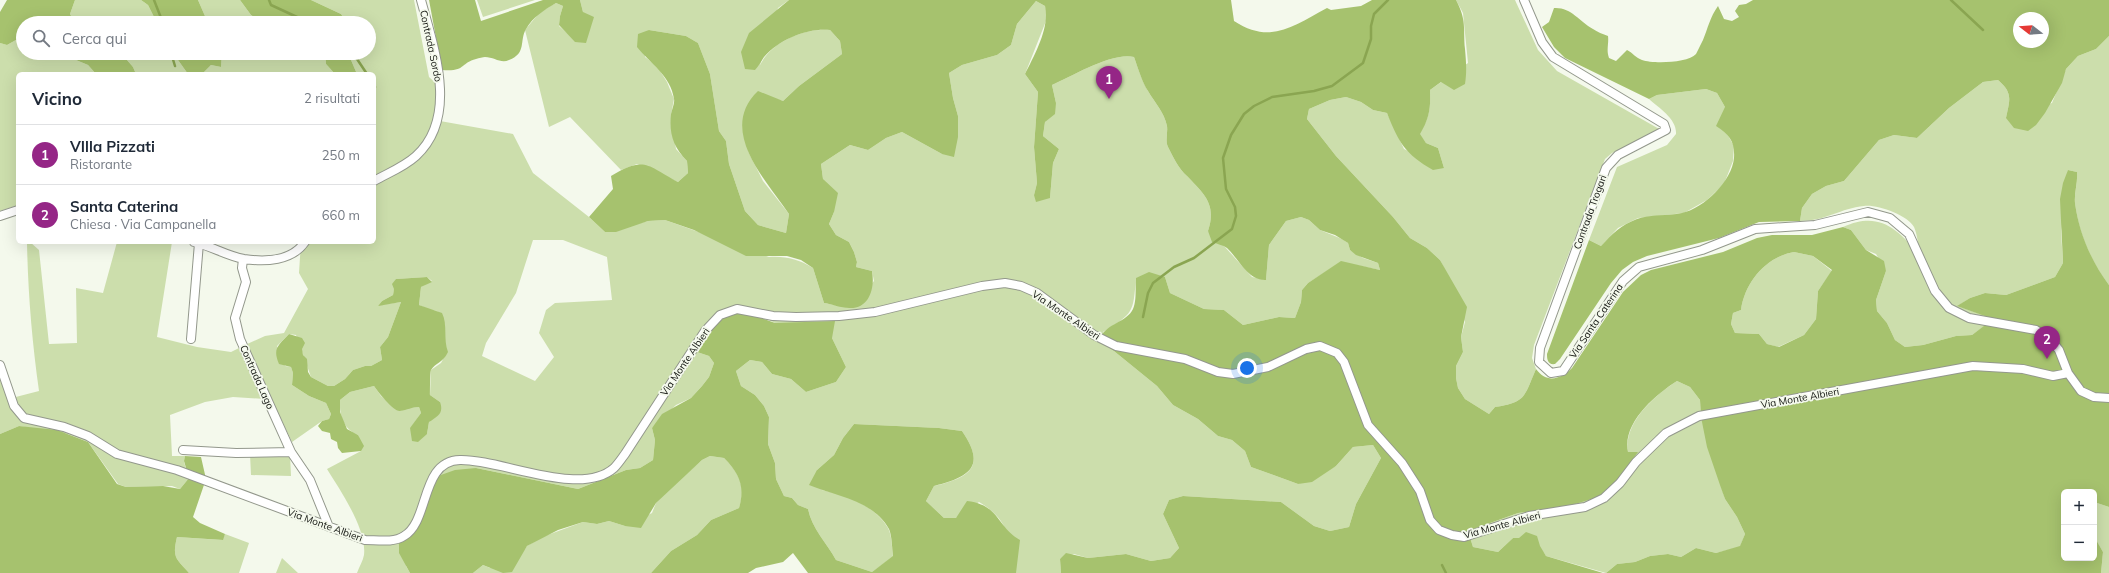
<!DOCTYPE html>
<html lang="it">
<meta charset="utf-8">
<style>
:root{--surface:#fff;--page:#f2f2f3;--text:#1f2937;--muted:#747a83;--line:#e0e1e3;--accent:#952686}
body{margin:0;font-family:Mulish,sans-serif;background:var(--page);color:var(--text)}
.controls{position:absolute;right:12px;bottom:12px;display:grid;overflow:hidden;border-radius:6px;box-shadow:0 4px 16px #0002}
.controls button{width:36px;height:36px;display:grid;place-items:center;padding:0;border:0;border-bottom:1px solid var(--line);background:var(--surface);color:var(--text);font:20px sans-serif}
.compass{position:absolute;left:2013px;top:12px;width:36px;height:36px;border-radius:50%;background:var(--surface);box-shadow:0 4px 16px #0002;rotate:287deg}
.you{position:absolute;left:1247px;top:368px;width:14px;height:14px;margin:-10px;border:3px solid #fff;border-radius:50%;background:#1a73e8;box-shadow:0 0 0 6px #1a73e833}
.badge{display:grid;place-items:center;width:26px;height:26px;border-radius:50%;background:var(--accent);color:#fff;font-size:13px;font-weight:700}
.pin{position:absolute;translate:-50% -33px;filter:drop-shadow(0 1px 2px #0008)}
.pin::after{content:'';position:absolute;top:21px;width:14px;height:12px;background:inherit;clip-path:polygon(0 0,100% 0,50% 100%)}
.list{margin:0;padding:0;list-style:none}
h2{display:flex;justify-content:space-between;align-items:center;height:52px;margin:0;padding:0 16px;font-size:17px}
h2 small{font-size:13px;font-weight:400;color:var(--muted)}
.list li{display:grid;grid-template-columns:26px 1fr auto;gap:12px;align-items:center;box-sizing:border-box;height:60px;padding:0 16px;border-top:1px solid var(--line)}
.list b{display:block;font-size:15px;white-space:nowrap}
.list p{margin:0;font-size:13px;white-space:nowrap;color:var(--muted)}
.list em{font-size:13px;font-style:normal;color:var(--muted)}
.icon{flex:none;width:22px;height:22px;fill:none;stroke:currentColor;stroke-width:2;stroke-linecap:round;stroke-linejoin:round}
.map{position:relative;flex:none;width:2109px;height:573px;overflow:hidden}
.search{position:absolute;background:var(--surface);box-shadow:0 4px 16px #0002;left:16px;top:16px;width:360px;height:44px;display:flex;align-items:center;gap:10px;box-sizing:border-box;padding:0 14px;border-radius:22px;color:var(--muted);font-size:15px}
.panel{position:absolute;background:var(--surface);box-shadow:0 4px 16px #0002;left:16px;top:72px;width:360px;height:172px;border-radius:6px}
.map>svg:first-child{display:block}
.green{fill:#ccdeac;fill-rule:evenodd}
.forest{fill:#a6c26e;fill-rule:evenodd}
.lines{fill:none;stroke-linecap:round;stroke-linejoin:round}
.stream{stroke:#8aa551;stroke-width:2.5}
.minor-casing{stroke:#93988c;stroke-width:10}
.minor{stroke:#fff;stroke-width:8}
.labels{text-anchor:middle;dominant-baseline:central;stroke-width:3.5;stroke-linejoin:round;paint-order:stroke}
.street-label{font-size:10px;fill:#121410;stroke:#f4f9ec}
</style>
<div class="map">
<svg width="2109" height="573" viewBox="0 0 2109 573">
<rect width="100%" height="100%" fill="#f4f9ec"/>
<path class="green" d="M75,0h66l7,5 9,18h-82l-5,-9z
M198,0h42l11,15 12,8h-55z
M311,0h103l15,77 14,13 -3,31 73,13 20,39 56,44 16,15 43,-11 17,-1 104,37c17,-1 29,2 44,11l11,35 26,5 24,-27 -2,-10 -16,-4 1,-5 -3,-10 -5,-10 -13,-7 -7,-11 5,-12 -11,-33 -2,-15 29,-19 18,5 18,-12 16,-6 40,22 16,-38 -5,-18 -4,-25 13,-8 35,-10 14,-10 6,-21 19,-23 9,5 3,10 -23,58 13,18 -4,55 3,36 -3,12 16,3 3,-35 6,-14 -16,-13 2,-14 11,-19 -4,-18c21,-9 60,-33 82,-28 4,11 8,24 14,34 7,12 16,21 19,35 1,7 -2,15 1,21 5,10 11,22 19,29 17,18 30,28 21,55l17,16 27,30 14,3 3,-35 17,-24 15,-4 8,3 11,10 22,9 6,4 2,7 13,8 15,5 2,7 -39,-8 -33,21 -6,7 -1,12 -6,16 -16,-1 -36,8 -19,-15 -20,-1 -34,-16 -5,-16 -29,1c-3,35 -2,35 -33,54l6,15 48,39 16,19 25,14 20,17 14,4 13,11 6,16 47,17 38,-18 17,-19 20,-2 8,13 -25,46 -7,23 -19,4 -16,-5 -33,-24 -98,-6 -14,4 -6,14 16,34 -9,10 -19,3 -25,-7 -38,4 -14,-4 -14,5 1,14h-45c-6,-32 -6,-53 -37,-71l-23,16h-12l-18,-17 8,-15c35,-8 53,-19 28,-55l-23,-3 -85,-4 -11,14 -9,17 -17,15 5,20c24,5 53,15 66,38 4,7 4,21 5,29l-21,15 -36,-12c-9,-17 -24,-31 -28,-51l-10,-4 -6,-7 -8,-2 -8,-17 -1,-16 -7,-19 1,-27 -5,-11 -9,-11 -14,-9 -5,-15 14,-11 12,2 10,12 19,5 15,13 30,-10 10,-15 -14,-29 -37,-15h-20l-12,-6 -65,30 -1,5 12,4 5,7 -5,14 -7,9 -11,12 -15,7 -24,23 3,12 -2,20 -13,8 -14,2 -48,19 -102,-21 -54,38 -16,60 4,7h-53c2,-6 6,-12 7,-18 3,-26 -24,-65 -37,-86l34,-18 -3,-16c-15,-6 -19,-20 -18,-35l10,-8 24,-6 7,10 19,15 6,-3 13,-1 2,6 -11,16 17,5 2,-12 11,-20 -10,-7 1,-25 10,-7 6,-11 -3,-12 1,-15 -8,-14 -7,-1 -11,-5 2,-18 11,-6 -5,-4 -31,2 -3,16 -11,6 -3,4 22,-3 -13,35 -8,10 2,13 -11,6h-6l-12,4 -8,9 -11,7h-6l-17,-9 -15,-42 -7,-1 -12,12 8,20 6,1 2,6 -1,12 17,11 17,7 5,11 -2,5 -7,2 -30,21 -47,-97 20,-9 19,-3 24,-44 -9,-16 2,-31h73v-168h-17l-6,-14 1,-7h17v-30h-22l-6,-9zM533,240h30l44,17 5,43 -57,3 -9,7 -7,23 15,24 -19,24 -53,-25 4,-13 30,-50z
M477,0h58l-52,17z
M580,0h209l-11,8 -18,57c12,-24 45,-37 70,-35l10,11 2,13 -43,32 -16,15 -14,-4 -21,54 15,30 26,33 -3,19 -28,-8 -13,-14 -16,-47 -3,-23 -7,-10 -9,-57 -12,-31 -12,-7 -37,-6 -4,27 12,9 10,16 7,17 -3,16 5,34 11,12 1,12 -10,9 -41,-18 -16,6 -51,-53 -21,10 -24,-97 15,-18 16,-9 7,3 -3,10 -1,10 8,7 16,-21z
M1456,0h59l23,50 19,21 104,59 -49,23 -7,6 -71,186 -2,13 4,11c-12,28 -10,33 -41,38l-6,7 -24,-15 -7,-11 -2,-10v-12l7,-14 -2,-15 4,-15 -17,-46 -8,-16 -13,-12 -17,-10 -17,-21 -57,-61 -29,-37 2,-10 21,-9 16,-3 15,5 12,8 14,3 17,36 40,19 -6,-20 -12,-5 -7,-9c10,-15 12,-26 11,-44l38,-27 -5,-50z
M23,36v17h49l4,7 12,5 8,9h-78v131l-18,6v-168l7,2z
M2109,36v249c-19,-25 -30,-51 -34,-82 -1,-9 3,-21 2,-31l-9,-2 -7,61 2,32 -8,14 -49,18 -21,-2 -15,5 -12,8 36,13 -22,16 -16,1 -33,9 -18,2 -10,-7 -8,-17 -10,-12 -1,-11 10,-29 -10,-17 -10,-4 -15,-20 -8,-3c36,-16 53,1 76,27 0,-8 -2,-20 -5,-27 -6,-12 -38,-23 -50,-21 -23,2 -38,15 -64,15l2,-13 10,-14 14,-8 18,-5 35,-41 15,-5 23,3 32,-30 34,-26 15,-2c15,13 12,19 8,38l46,-15 14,-34 12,-13 18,-7z
M121,53h52l15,21h-52l-3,-7z
M222,53h103l1,11 9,10h-133l9,-9 10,2z
M1706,89l11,4 8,14 1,25 8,14 -1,15 -9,23 -17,16 -23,13 -46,5 -20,10 -17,18 -12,-6 28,-73 50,-22 9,-11c1,-15 -17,-26 -27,-35l8,-4z
M30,242l9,8 10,94 28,-1 -1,-55 27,5 14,-51h55l-15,95 40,10 34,5 10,-5 24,52 -32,-2 -28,5 -35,13 2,41h13l-1,6 5,16 -9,11 -8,-3 -46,1 -8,-3 -30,-42 -20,-8 -49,-8 -19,8v-60l8,25 31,-8c-7,-50 -11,-98 -12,-148z
M1794,252l19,4 19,15 -14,20 -2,28 -12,16 -26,12 -11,-3 -8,-10 -24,-1 -4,-9 2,-11 8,-3c4,-28 25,-53 53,-58z
M1677,381l13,6 10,13 1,17 24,82 12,18 8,17 -5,13 -24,6 -20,-5 -15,9 -13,-3 -18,2 -15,6 -18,2 -11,9 -60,-17c-7,-12 -20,-18 -33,-18l-15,14 -25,-5 -5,-16 50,-18 60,-10 59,-51h-9c-5,-29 27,-57 49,-71z
M250,454h40l1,22 -40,-1z
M710,456l14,2c16,16 22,28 15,50l-28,12 -14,15 -26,16 -20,22h-178l10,-8 7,3 30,-12 7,-10 15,-9 41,-15 14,2 12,-3 16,5 27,-13 4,-10 8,-9 38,-34z
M2094,502l15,5v66h-8l2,-21 -9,-15z
M225,534l24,9 -10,30h-50c-13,-15 -17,-15 -12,-36l45,3z
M282,558l16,15h-22z"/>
<path class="forest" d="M7,0h68l-5,14 5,9h-52v13l-16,9 -7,-2v-31z
M141,0h57l10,23h-51l-9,-18z
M240,0h71l30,14 6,9h-84l-12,-8z
M429,0h46l6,21 62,-21h37l3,12 11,5 -8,26 -11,-1 -16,-17 1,-9 3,-10 -7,-3c-12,7 -23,14 -30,26 -7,12 1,24 -17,31 -8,4 -15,-3 -24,-3 -2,0 -6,1 -9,2 -16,4 -10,13 -34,11z
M789,0h442l3,21c37,24 59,5 93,-13l4,2 30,-4 11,-6h84c11,21 7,28 9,49 1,12 2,22 0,35l-11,6 -13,-8 -11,8c1,18 -1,29 -10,44l6,9 12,5 6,20 -11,2c-28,-16 -34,-27 -46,-57l-14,-3 -12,-8 -15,-5 -16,3 -21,9 -2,10 29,37 57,61 17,21 17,10 13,12 27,47 -6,30 2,15 -7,14v12l2,10 7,11 24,15 6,-7c31,-5 29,-10 41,-38 11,15 25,10 36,-1l51,-76 18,-17 10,-5 72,-18 34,-14 15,-3h40l31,-8 8,3 15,20 18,11 2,10 -10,29 1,11 10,12 8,17 10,7 18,-2 33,-9 16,-1 21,-16 -36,-13 13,-8 15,-5 21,2 49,-18 8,-14 -3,-64 3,-16 5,-13 9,2c1,10 -3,21 -2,31 4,30 16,58 34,82v222l-15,-5v-10h-30v66h30l1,-20 8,14 -2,21h-495l11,-9 18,-2 15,-6 18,-2 13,3 15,-9 20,5 24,-7 5,-12 -8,-17 -12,-18 -5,-14 -13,-38 -6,-30 -1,-17 -10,-13 -13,-6c-22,14 -55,42 -49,71h10l-20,28 -17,16 -32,10 -51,7 -50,18 5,16 25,5 15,-14h6l7,-6 11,4 3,10 6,10 57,17h-542l-1,-14 6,-6 22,5 38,-4 25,7 19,-3 9,-10 -16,-34 6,-14 14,-4 98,6 33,24 16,5 19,-4 7,-23 25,-46 -8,-13 -20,2 -17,19 -24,16 -14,2 -47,-17 -6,-16 -13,-11 -14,-4 -20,-17 -25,-14 -16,-19 -48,-39 -8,-10c5,-13 26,-15 32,-28 4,-9 2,-22 3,-31l13,-6 16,5 5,16 34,16 20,1 19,15 36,-8 16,1 6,-16 1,-12 6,-7 33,-22 39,9 -2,-7 -22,-8 -6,-5 -2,-7 -13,-8 -15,-5 -11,-10 -8,-3 -15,4 -17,24 -3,35c-18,1 -27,-21 -39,-32 -4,-3 -10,-4 -15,-6l-4,-11c9,-27 -4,-37 -21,-55 -8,-7 -14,-19 -19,-29 -3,-6 0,-14 -1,-21 -3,-14 -12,-23 -19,-35 -6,-9 -10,-23 -14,-34 -22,-5 -61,19 -82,28l4,18 -1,11 -10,8 -2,14 16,13 -6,14 -3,35 -14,4 -2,-7 3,-12 -3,-36 4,-55 -13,-18c10,-20 25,-47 20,-68l-9,-5 -19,23 -6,21 -14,10 -35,10 -13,8 4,25 5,18v21l-4,20 -12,-3 -40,-22 -16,6 -18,12 -18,-5 -29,19 2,15 15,14 -4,19 -5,12 7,11 13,7 5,10 3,10 -1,5 16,4c3,16 -2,38 -23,37 -8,0 -17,-4 -25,-5l-11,-35 -12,-8 -14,-4h-41l-52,-26 -29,-10 -17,1 -32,11h-11l-16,-15 24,-28 -2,-13c34,-21 37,-10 67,6l10,-9 -1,-12c-14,-15 -18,-27 -16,-47 1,-5 4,-11 3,-15 -3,-23 -24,-36 -37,-52l1,-13 11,-4 37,6 12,7 12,31 9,57 7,10 3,23 16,47 13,14 28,8 3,-19c-23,-34 -72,-84 -31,-123l25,10 16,-15 43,-32 -2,-13 -10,-11c-23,-2 -50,9 -66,27 -3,4 -5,9 -9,13l-10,-1 -4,-17 8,-19zM1794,252l19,4 19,14 -14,21 -2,28 -12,16 -25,12 -12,-3 -8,-10 -24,-1 -4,-9 2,-11 8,-3c4,-28 25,-53 53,-58z
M1753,0h356v36l-13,13 -18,7 -12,13 -4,14 -17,30 -9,12 -8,6 -14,-3 -8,-10c4,-19 7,-25 -8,-38l-15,2 -34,26 -32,30 -23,-3 -15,5 -35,41 -18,5 -14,8 -10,14 -2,13 -41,1 -40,16 -72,18 -14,6 -11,8 -11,13 -51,76 -5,5c-7,1 -8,-4 -8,-10l42,-114 12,6c11,-12 20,-21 36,-27 13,-5 31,-3 45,-6 22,-5 50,-32 52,-55 1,-16 -4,-23 -18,-32l9,-19 -8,-14 -11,-4 -49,6 -8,4 -84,-41 -11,-11 -12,-20 7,-5 5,-14c17,-1 25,13 39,21 4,3 10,5 15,7 1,8 -2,14 1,22l7,3 11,-11c6,3 9,8 15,10 11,4 46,3 54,-6 2,-4 5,-10 7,-14 5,-12 7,-23 15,-34l6,13 8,2 7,-4 -4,-6 4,-6 7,-1zM2019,18h24v24h-24z
M72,53h49l12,14 3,7h-40l-8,-9 -12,-5z
M173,53h49l-1,14 -10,-2 -9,9h-14z
M325,53h27l-1,7 6,14h-22l-9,-10z
M427,277l5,5 -11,5 -2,18 23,8c6,12 1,26 6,39 -6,12 -12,10 -17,18 -1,2 -1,22 -1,25l10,7c4,11 -2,14 -11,20l-2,12 -9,8 -6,-1 -2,-13 11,-15 -2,-6c-7,0 -12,3 -19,4 -6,1 -22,-19 -26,-25l-24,6 -10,8v12l7,17 11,6 6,11 -3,5 -19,2 -4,-5 -1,-6 -6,-3 -1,-6 -8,-2 -4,-5 4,-5 7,-2 2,-5 -5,-11 -17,-7 -17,-11 1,-12 -2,-6 -12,-3c-7,-16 0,-19 10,-30l13,4 3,5 -3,6 1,6 4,4 1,13 3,5 17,9h6l11,-7 8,-9 12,-4h6l11,-6 -2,-13 8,-10 13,-35 -23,4 4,-5 11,-6 1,-6 -2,-5 4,-5z
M732,313h16l27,10 60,-2 -3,17 14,29 -10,15 -30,10 -15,-13 -19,-5 -10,-12 -12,-2 -14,11 5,15 14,9 9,11 5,11 -1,27 7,19 1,16 8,17 8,2 6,7 10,4c4,20 19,34 28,51l36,12 21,-16c-1,-8 -1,-20 -4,-27 -16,-29 -54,-33 -80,-44l8,-15 17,-15 9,-17 11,-14 85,4 23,3c25,36 7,46 -28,55l-8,15 18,17h12l11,-17c33,4 29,25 53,39l-4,33h-208l-15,-20 -10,9 -27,6 -8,5h-97l20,-22 26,-16 14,-15 28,-12c6,-21 1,-34 -15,-50l-14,-2 -8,4 -46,43 -15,25 -16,-2 -16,-5 -12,3 -14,-2 -25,8 -31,16 -15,26 -9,1 -20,-8 -10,8h-63l-11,-20v-15l9,-8 14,-24v-12l7,-13 9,-5 17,-6 21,-2 102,21 48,-19 14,-2 13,-8 2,-20 -3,-12 10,-14 29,-16 11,-12 7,-9 5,-14 -5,-7 -12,-4c6,-17 19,-31 35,-39z
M19,426l38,4 31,12 29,42 9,3 37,-1 17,3 9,-11 -5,-17 1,-5 16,1 5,22 -13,38 7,6 25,11 -2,6 -46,-3c-5,21 -1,21 12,36h-189v-139z"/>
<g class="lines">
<path class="stream" d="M154,0l9,23
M269,0l2,5 39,18
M1951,0l32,30
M171,53l4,13
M353,53l14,21
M374,86l1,1
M1143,317l5,-24 5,-10 21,-16 20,-9 38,-29 4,-13 -1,-9 -9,-18 -3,-31 8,-23 13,-21 10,-8 18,-9 42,-6 18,-5 31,-23 8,-24v-13l3,-12 14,-14
M1442,565l4,8"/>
<g class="minor-casing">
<path id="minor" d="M1524,0l18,42 11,15 111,67 2,6 -48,25 -12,13 -66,180 -1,14 12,11 12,-2 60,-90 16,-14 63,-17 53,-21 60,-4 53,-13 22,6 19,16 26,57 14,17 20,10 67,12 14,9 9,11 9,23 13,18 13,6 15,1
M374,181c14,-8 30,-14 42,-25 43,-39 18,-108 5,-156
M0,216l18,-6
M194,242c17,4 33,14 50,17 21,3 48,2 61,-17
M243,259l-1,9 4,14 -11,36 5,21 51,113 19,28 19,47
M191,339l8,-96
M0,365l14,41 10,12 40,9 24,9 29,18 60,16 188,70c12,0 29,3 39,-4 26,-15 16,-75 56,-76 41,-1 120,38 154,8 4,-4 8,-10 11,-14l80,-123 15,-16 17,-6 36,7 23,1 43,-1 36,-4 107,-26 23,-3 16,3 16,7 57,42 22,11 69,13 33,13 15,2 35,-7 38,-18 14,-3 17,7 7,9 24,63 34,38 18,28 10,29 9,10 13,5 12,2 65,-21 56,-9 19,-9 16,-15 16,-21 30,-29 33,-17 274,-50 50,3 30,7 15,-3
M183,450l53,3 55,-1"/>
</g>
<use href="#minor" class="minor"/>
</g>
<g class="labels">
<g class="street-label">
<text transform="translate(431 46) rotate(78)">Contrada Sordo</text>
<text transform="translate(1590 212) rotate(-70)">Contrada Trogari</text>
<text transform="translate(1066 315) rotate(34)">Via Monte Albieri</text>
<text transform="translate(1596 321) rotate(-56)">Via Santa Caterina</text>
<text transform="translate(685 362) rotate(-56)">Via Monte Albieri</text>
<text transform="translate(257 377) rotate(66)">Contrada Lago</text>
<text transform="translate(1800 398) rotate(-10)">Via Monte Albieri</text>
<text transform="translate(325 525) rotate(20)">Via Monte Albieri</text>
<text transform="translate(1502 525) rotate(-15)">Via Monte Albieri</text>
</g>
</g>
</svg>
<div class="controls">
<button>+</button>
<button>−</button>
</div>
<svg class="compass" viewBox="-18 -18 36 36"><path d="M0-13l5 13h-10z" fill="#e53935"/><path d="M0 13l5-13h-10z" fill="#747a83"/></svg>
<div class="you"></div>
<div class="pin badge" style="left:1109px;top:99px">1</div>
<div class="pin badge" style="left:2047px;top:359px">2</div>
<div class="search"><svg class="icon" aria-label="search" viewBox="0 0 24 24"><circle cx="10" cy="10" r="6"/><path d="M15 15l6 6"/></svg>Cerca qui</div>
<section class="panel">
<h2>Vicino<small>2 risultati</small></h2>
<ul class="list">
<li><span class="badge">1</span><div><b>VIlla Pizzati</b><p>Ristorante</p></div><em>250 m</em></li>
<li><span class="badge">2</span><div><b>Santa Caterina</b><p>Chiesa · Via Campanella</p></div><em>660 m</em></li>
</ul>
</section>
</div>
